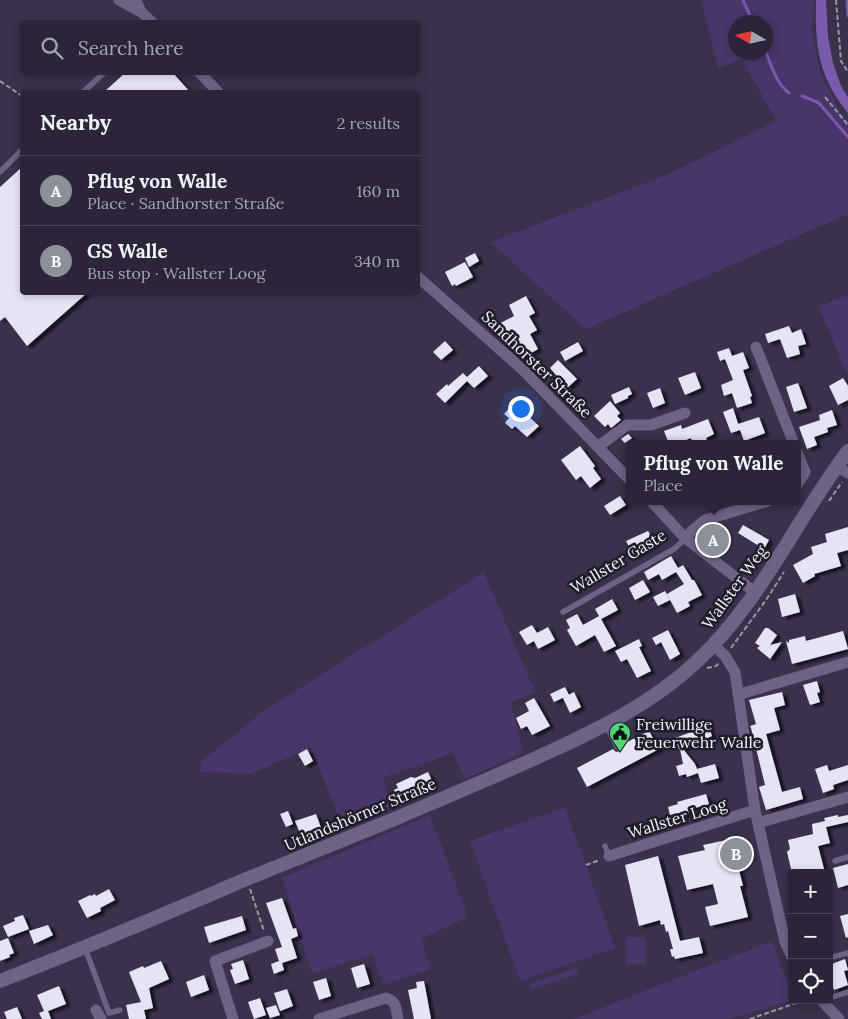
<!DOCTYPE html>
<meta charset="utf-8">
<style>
:root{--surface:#2c2539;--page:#342d41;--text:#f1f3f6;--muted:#a6a5ae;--line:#484253;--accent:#8c9099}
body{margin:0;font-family:Lora,serif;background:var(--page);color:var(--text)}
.controls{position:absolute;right:15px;bottom:15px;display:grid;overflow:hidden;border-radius:5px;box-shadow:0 2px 8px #0003}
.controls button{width:45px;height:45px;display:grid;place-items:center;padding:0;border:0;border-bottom:1px solid var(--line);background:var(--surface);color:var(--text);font:25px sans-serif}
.compass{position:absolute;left:728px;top:15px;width:45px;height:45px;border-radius:50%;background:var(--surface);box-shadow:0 2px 8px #0003;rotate:279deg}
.you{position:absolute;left:520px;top:408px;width:18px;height:18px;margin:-12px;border:4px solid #fff;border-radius:50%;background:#1a73e8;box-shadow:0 0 0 8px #1a73e833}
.badge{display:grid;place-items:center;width:32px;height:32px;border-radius:50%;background:var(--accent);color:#fff;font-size:16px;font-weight:700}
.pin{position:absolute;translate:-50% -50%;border:2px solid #fff;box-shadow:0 1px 5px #0006}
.popup{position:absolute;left:626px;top:440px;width:175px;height:65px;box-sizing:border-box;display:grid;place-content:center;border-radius:5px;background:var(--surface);filter:drop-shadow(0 1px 4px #0005);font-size:16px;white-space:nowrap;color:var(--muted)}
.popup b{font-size:19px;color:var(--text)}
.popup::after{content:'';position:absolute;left:50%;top:100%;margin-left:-10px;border:10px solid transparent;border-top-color:var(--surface)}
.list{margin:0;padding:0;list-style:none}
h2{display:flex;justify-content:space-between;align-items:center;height:65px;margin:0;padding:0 20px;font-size:21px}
h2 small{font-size:16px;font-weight:400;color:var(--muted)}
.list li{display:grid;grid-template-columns:32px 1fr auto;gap:15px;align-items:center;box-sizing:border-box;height:70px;padding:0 20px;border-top:1px solid var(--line)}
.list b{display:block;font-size:19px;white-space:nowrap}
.list p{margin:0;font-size:16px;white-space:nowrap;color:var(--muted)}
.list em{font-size:16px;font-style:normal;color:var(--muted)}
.icon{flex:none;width:28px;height:28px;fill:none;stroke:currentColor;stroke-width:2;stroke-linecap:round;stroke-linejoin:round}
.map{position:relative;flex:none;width:848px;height:1019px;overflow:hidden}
.search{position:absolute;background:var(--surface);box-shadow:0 2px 8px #0003;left:20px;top:20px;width:400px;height:55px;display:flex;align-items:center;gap:12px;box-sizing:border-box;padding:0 18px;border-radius:5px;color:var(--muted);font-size:19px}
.panel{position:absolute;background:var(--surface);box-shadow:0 2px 8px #0003;left:20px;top:90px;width:400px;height:205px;border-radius:5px}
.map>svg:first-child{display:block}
.green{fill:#49356a;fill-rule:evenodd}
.water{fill:#795aad}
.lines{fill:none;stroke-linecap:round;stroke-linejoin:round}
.stream{stroke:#795aad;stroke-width:3}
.building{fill:#e8e2f5;filter:url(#shadow)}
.path{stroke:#9b94a9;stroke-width:2;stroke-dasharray:5 2.5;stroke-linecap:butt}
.service{stroke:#6e6287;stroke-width:5.5}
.minor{stroke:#6e6287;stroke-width:11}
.tertiary{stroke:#6e6287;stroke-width:14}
.labels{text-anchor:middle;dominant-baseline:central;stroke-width:5;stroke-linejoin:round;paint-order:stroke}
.street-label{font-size:16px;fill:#f3effd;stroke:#201c28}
.poi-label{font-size:16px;fill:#f3effd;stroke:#201c28;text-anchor:start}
</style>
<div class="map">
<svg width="848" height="1019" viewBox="0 0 848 1019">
<defs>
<filter id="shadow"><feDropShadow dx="4.5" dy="2.5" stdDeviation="1" flood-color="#0009"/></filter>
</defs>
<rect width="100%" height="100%" fill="#3a314c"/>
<path class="green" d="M701,0h113l-2,32 8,40 21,42 7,7v93l-262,115 -96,-87 174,-66 112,-55 -34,-62 -24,10zM736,22h30v30h-30z
M848,295v81l-30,-70z
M484,572l51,120 -24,10 12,51 -58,26 -12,-26 -70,25 8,28 -49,19 -31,-78 -60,27 -51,-2 1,-10 61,-50z
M565,807l50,141 -95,33 -50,-140z
M430,815l38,102 -47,22 10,30 -48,16 -10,-31 -61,20 -30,-96z
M626,937h19l1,27 -19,1z
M772,941l13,36 7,9v13l-2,2 -61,18h-156z
M577,967l2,7 -47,16 -2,-6z"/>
<path class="water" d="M816,0h10l2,36 5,27 8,23 7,11v16c-30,-37 -33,-67 -32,-113z"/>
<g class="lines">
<path class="stream" d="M743,0l10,22
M847,0l1,16
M766,52c6,15 10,31 23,41
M802,96l17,7 29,34"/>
</g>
<path class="building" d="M126,72h46l18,20h-86z
M22,167v125h66l-61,54 -22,-29 -5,4v-134z
M475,253l4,8 -10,6 -4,-9z
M465,262l8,15 -17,9 -1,-2 -3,2 -7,-14z
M526,296l9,17 -6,3 8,14 -7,4 8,15 -12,7 -13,-25 -10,5 -6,-11 17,-9 -5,-11z
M789,326l3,7 9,-4 5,15 -8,2 2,8 -13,4 -7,-19 -12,4 -3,-9z
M445,341l8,9 -12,10 -8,-8z
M578,342l5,9 -18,10 -5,-9z
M729,348l3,8 11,-4 6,16 -6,2 9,26 -2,1 2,6 -15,5 -5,-15 -8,3 -3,-11 12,-5 -8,-21 -5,2 -3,-9z
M558,360l19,19 -10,9 -17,-20z
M479,366l9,10 -14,12 -7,-7 -22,22 -9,-9 11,-10 1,2 15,-13 4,4z
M695,372l6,16 -16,7 -7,-17z
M843,378l5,8v14l-10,5 -9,-19z
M798,383l9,25 -13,4 -8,-25z
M629,387l3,7 -4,2v2l-13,6 -4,-9z
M660,388l5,15 -12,5 -6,-15z
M516,401l12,10 -2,3 13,12 -12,11 -12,-11 -3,3 -7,-6 4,-5 -5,-4z
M610,401l10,12 -3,3 4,4 -10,8 -3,-4 -3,3 -11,-11z
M733,408l7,22 -9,3 -8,-21z
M832,410l5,15 -10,3 1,4 -14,5 3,8 -10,4 -8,-22 21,-7 -1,-5z
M759,417l6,16 -21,8 -6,-17z
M708,419l6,15 -8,4 2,6h-15l-2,-6 -16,6h-6l-5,-13 17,-6 1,4z
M628,434l4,4 -7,5 -4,-4z
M580,446l15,20 -2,2 8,11 -11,9 -9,-12 -5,4 -15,-20z
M620,496l6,9 -16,10 -6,-9z
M743,525l26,15 -5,9 -26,-16z
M848,527v23l-11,3 4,13 -27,8 1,2 -12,7 -10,-18 20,-11 -2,-7 16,-5 -2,-8z
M648,531l8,13 -22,12 -8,-15z
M671,556l7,12 5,-3 9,15h2l8,15 -14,7 2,4 -13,7 -10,-19 17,-10 -8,-12 -14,8 -3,-6 -11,6 -4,-8z
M643,580l7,12 -15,8 -6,-12z
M665,591l5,9 -12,6 -5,-9z
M795,594l5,18 -18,5 -4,-18z
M612,599l6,11 -17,9 15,27 -12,6 -9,-17 -19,11 -9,-16 3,-2 -4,-8 11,-6 6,11 16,-9 -4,-7z
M532,625l5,8 11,-6 7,13 -17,9 -4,-8 -7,4 -8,-13z
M765,628h3l9,7 -7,10 12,-3 -12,17 -13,-11 3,-2 -5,-3z
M668,630l12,24 -10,6 -9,-18 -5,3 -4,-7z
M843,631l5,18 -56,15 -6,-23 3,2v-3l16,-4 1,5z
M639,639l3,7 -3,1 12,24 -14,7 -10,-19 -6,3 -6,-11z
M817,681l3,11 -3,1 3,9 -10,3 -7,-20z
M565,687l4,8 -15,7 -4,-8z
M574,692l7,15 -11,6 -7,-15z
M782,692l3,13 -11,3 6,22 -14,4 16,58 18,-5 3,12 -37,11 -7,-23 6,-2 -14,-57 -1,-2 6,-2 -7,-24z
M534,698l16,28 -18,9 -5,-9 -6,3 -5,-11 13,-7 -4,-8z
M704,725v1l4,-1 4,11 -29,13 12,15 2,5 18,-5 4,14 -18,5 -3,-10 -11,4 -1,-3 -7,2 -3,-10 7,-2 -3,-15h-1l-4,-11 19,-7 -1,-2z
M649,731l10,18 -72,38 -10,-19 36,-19 3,3 4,-1 2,-3 -1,-3z
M307,749l6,12 -8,5 -7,-12z
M827,765l2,6 19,-6v15l-15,5 1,4 -11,4 -8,-24z
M428,772l5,11 -10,5 1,2 -13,6 -3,-4 -11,5 -3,-7 4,-2 -2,-4 15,-7 4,1z
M706,794l3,10 -21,6 1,4 -8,2 -1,-3 -10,2 -2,-8 10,-3 -1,-2z
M288,811l5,13 -7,3 -6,-13z
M316,814l5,14 -19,10 -7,-17z
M838,815v2l10,-2v7l-22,5 4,16 -12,3 7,27h-33l-5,-21 3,-3 -2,-9 25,-6 -1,-10 13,-3 -1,-3z
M731,839l12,47h-3l8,31 -38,9 -5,-19 13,-3 -5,-20 -26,6 -9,-34 27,-6 -2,-5z
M658,856l22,85 19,-4 4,16 -28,6 -1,-3 -2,1 -2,-8h3l-5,-18 -2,1 -2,-8 -3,1 -1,-5 -21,6 -14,-61z
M848,864v21l-10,3 -5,-20z
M109,889l6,11 -15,8 1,3 -14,7 -9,-17 12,-6 1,1 4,-2 1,2z
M282,898l11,31 3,-1 2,8 -7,3 6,19 -15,5 2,7 -10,4 -3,-10 8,-3 -4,-12 7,-2 -16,-44z
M848,914v23l-2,1 -6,-22z
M23,915l6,14 -21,8 -5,-11 12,-5 -1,-3z
M242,916l4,14 -37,13 -5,-16z
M48,925l5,10 -19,9 -5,-13z
M8,938l6,15 -5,2 1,2 -10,4v-20z
M845,959l3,11 -4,1 4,14 -14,5 -5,-14v-11z
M243,960l6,19 -14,5 -5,-14 3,-1 -2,-5z
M161,961l8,18 -20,9 4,20 -9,2 2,9h-17l-3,-14 15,-3 -12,-30 14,-6 1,2z
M364,964l6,20 -13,4 -6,-20z
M204,975l5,15 -18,7 -5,-15z
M326,978l5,18 -12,4 -6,-18z
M424,981l7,38h-17l-6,-29 9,-2 -1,-6z
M59,986l7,18 -18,7 3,8h-9l-3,-6 5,-2 -7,-16z
M287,989l6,17 -13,5 -6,-18z
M260,998l6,17 -12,4 -6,-17z
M276,1005l4,10 -10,3 -4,-10z
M17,1007l5,12h-15l-3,-7z"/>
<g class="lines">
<path class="path" d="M836,0l5,61 7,11
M0,81l22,15
M825,97l23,28
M829,501l13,-19
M731,648l35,-48 18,-28
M707,668l9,-2 3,-3
M586,865l14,-5
M250,889l14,42
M750,1019l55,-19"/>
<path class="service" d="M83,92l22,-20
M0,172l22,-22
M563,612l111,-63 11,-10
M606,725l11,22
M605,846l4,10
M835,861l13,-4
M85,948l24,65 11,-3
M829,958l19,-5
M829,998l19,-6"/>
<path class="minor" d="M119,0l22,12
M136,0l5,12 11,10
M199,72l19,20
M418,277l105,93 106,109
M756,347l38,97
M599,446l28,-21h24l34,-12
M797,452l8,20 -8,13
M836,466l12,7
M651,501l34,37 71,55
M685,538l9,-9 11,-9 63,-19
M714,645l11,11 10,16 20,138 30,132 7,15
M740,694l108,-32
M758,823l90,-26
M609,856l146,-46
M821,1000l18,19
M96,1010l5,9
M233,1019l-18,-58 53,-20
M319,1019l67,-21c11,3 10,12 12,21"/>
<path class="tertiary" d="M0,981c82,-32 163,-66 244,-101 51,-21 102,-41 153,-62 51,-22 102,-43 152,-66 52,-24 103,-49 145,-88 66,-60 101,-143 154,-213"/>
</g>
<defs>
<g id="civic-pin" transform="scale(1.125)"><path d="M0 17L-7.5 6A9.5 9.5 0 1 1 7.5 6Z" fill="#50d675" stroke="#201c28"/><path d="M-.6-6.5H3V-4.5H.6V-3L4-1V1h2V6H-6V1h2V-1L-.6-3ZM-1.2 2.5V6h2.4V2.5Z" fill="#111"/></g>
</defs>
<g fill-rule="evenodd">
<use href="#civic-pin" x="620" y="733"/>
</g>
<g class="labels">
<g class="street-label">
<text transform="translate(537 364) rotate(44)">Sandhorster Straße</text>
<text transform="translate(618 561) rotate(-31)">Wallster Gaste</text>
<text transform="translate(734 587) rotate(-54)">Wallster Weg</text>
<text transform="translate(360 814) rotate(-23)">Utlandshörner Straße</text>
<text transform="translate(677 818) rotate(-17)">Wallster Loog</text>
</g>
<g class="poi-label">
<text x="636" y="724">Freiwillige<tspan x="636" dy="18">Feuerwehr Walle</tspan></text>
</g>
</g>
</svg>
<div class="controls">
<button>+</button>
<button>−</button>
<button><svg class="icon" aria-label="locate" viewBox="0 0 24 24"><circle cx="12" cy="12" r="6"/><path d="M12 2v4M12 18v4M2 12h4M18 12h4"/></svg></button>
</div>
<svg class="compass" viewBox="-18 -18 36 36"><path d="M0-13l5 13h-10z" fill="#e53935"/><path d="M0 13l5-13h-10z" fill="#a6a5ae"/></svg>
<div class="you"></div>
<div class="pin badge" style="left:713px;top:540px">A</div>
<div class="popup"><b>Pflug von Walle</b>Place</div>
<div class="pin badge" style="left:736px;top:854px">B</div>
<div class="search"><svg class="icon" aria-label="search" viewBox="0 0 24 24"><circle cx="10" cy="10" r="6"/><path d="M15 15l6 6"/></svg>Search here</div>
<section class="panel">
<h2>Nearby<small>2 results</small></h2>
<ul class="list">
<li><span class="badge">A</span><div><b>Pflug von Walle</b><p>Place · Sandhorster Straße</p></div><em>160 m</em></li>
<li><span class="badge">B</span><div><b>GS Walle</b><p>Bus stop · Wallster Loog</p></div><em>340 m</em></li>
</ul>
</section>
</div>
